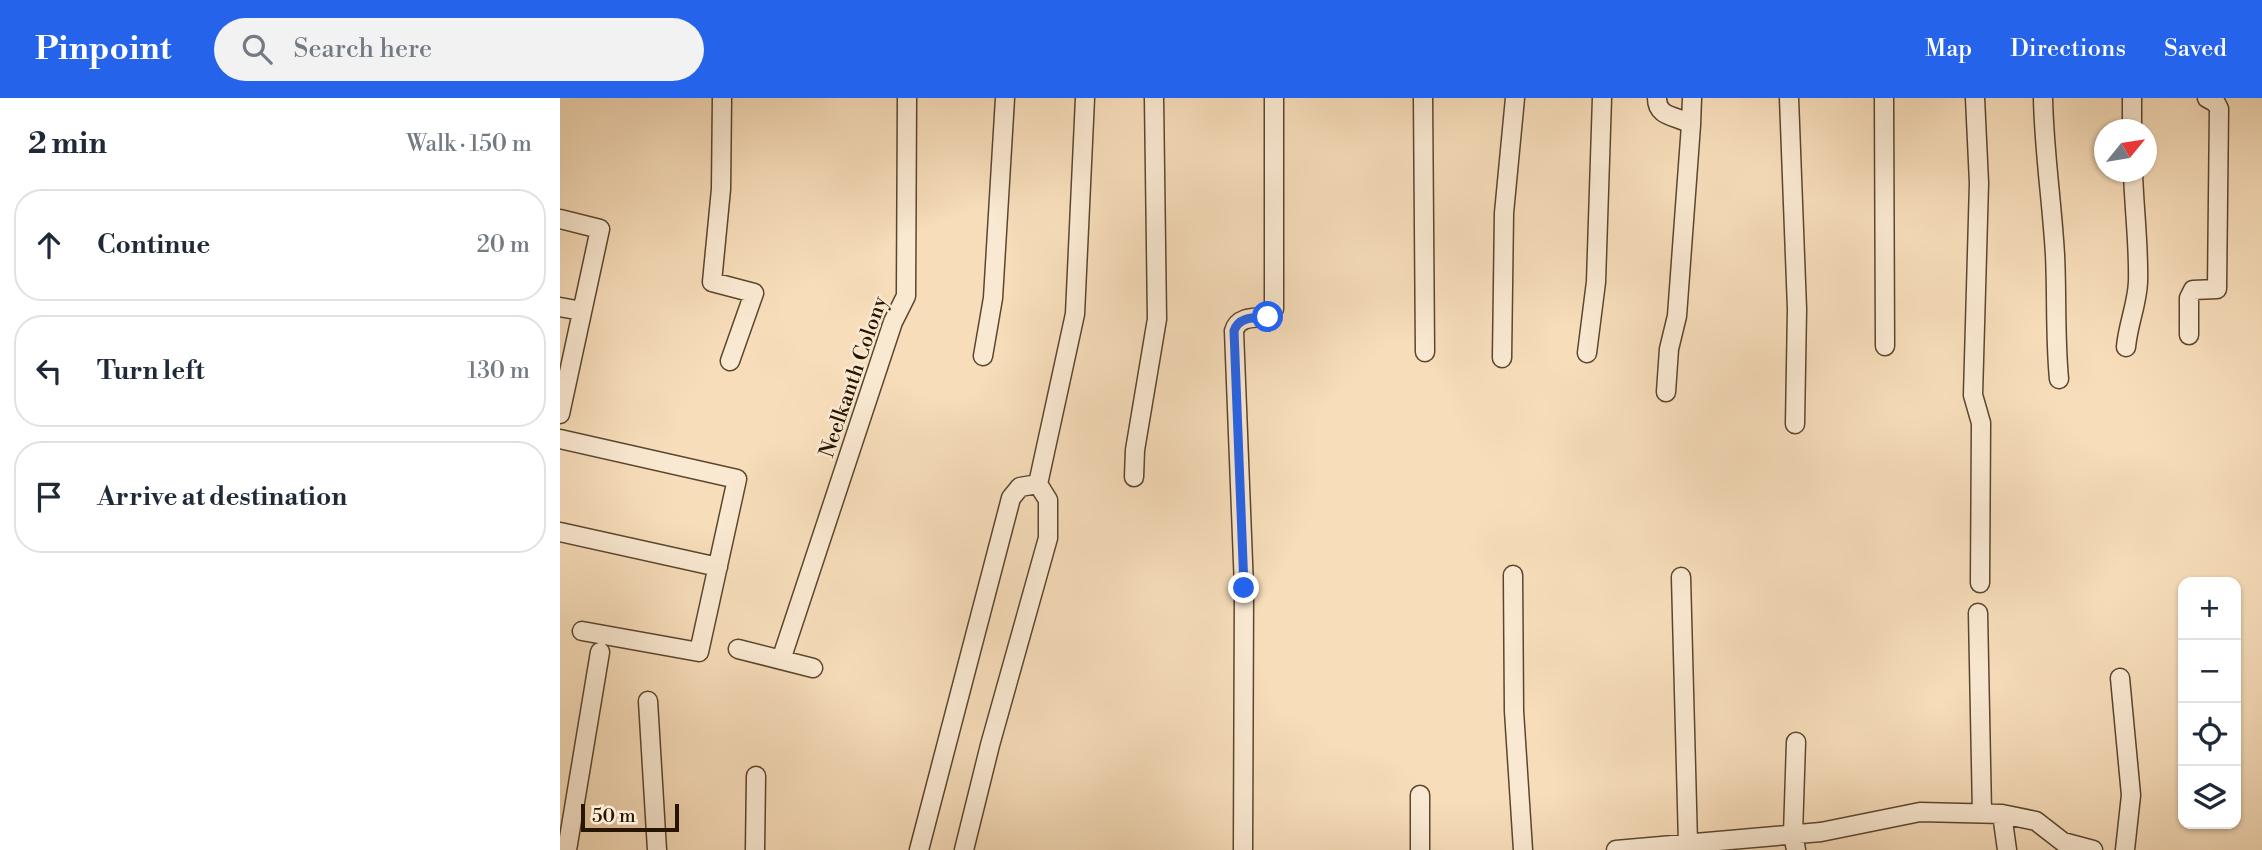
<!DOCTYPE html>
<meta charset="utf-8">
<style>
:root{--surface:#fff;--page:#f2f2f3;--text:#1f2937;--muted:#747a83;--line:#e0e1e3;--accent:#2563eb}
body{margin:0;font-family:"Libre Bodoni",serif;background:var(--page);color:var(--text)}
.controls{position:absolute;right:21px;bottom:21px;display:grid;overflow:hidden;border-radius:14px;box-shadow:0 2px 5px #0004}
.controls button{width:63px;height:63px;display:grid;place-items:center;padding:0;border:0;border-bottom:2px solid var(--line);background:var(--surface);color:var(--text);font:35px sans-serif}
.compass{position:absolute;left:1534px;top:21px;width:63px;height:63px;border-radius:50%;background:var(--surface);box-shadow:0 2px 5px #0004;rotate:60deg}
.scale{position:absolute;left:21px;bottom:18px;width:98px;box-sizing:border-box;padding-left:7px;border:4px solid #271500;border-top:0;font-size:19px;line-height:24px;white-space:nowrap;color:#271500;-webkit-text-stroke:5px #fae9d2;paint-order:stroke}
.stop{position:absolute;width:21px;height:21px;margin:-16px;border:5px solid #2563eb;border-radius:50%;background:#fff}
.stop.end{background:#2563eb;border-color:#fff;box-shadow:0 2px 7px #0008}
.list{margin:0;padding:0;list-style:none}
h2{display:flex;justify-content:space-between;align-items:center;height:91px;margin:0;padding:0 28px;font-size:30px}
h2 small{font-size:23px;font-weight:400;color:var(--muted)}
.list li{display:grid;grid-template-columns:46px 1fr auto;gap:21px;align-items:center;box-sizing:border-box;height:112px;margin:0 14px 14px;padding:0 14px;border:2px solid var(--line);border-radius:28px}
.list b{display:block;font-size:26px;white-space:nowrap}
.list em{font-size:23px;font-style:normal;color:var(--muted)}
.icon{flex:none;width:38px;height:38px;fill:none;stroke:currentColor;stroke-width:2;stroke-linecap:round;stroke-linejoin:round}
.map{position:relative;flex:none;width:1702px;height:752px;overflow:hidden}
header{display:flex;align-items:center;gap:42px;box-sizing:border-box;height:98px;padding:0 35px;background:var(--accent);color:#fff}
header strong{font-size:33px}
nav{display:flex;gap:38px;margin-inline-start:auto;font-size:24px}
.search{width:490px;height:63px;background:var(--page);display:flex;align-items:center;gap:18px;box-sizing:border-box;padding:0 24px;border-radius:38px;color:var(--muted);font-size:26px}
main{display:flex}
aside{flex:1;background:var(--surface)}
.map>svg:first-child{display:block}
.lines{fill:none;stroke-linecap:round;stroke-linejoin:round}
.minor-casing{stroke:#5b472e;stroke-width:21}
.minor{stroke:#fae9d2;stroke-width:18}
.route{stroke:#2563eb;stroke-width:9}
.labels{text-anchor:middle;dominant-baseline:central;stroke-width:5;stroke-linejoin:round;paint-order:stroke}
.street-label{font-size:21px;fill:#271500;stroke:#fae9d2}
</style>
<header>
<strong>Pinpoint</strong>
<div class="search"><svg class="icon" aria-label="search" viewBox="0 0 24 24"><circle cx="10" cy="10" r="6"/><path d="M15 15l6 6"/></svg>Search here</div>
<nav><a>Map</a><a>Directions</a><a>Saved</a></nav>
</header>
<main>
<aside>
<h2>2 min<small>Walk · 150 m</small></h2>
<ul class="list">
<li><svg class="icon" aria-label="ahead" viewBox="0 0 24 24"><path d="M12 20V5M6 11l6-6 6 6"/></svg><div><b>Continue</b></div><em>20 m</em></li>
<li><svg class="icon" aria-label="left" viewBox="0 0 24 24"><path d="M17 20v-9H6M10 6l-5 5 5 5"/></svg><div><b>Turn left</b></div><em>130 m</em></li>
<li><svg class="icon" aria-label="arrive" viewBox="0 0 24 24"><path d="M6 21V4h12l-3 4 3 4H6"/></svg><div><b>Arrive at destination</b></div></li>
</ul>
</aside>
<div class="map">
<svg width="1702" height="752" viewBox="0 0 1702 752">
<rect width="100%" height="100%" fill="#f7ddba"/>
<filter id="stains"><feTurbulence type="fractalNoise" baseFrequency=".00286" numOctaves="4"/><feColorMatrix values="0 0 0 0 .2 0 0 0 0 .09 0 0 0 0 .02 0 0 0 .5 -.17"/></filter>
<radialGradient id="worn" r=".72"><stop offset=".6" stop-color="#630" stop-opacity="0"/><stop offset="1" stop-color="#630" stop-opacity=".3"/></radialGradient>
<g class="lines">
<g class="minor-casing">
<path id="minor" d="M162,0l-1,91 -9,93 42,11 -24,68
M863,0l2,254
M1097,0c0,21 22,17 34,27l-14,191 -8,33 -3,43
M1229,0l8,211 -2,115
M1324,0l1,248
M1415,0l4,85 -6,212 8,28 -1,160
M1483,0c1,53 9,104 12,157 2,41 0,82 4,124
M1131,27l1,-27
M1572,32v-32
M0,121l40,10 -40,185
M0,209l22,4
M1629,237v-37l4,-8 24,-1 2,-180 -3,-6 -9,-5
M1566,249c2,-23 11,-42 12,-65 1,-36 -4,-74 -5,-110
M1027,255l9,-71 6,-184
M423,258l10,-58 12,-200
M942,260l2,-145 11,-115
M0,341l177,40 -38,173 -117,-21
M574,379l1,-27 22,-131 -3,-221
M0,434l158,35
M953,477l1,136 9,139
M1121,479l7,267
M1418,515l4,200
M178,551l75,19
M221,562l112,-338 13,-26 1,-198
M1560,580l11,117 -6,55
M88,603l9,149
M860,697v55
M1442,716l5,36
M7,752l33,-198
M195,752l1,-74
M359,752l92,-352 9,-11 18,-3
M404,752l26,-105 58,-207v-38l-10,-16 37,-170 10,-216
M683,752l1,-262 -10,-257c4,-15 21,-13 34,-14l6,-8v-211
M1056,752l205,-18 99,-20 82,2 34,7 27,21 30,8
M1236,752l-3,-16 3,-92"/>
</g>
<use href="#minor" class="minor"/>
</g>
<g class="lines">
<path class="route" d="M684,490l-10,-257c5,-15 21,-13 34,-14"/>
</g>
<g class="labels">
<g class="street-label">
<text transform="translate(294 279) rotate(-71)">Neelkanth Colony</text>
</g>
</g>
<rect width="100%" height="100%" filter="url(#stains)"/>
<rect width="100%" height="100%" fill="url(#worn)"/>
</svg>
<div class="controls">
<button>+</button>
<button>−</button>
<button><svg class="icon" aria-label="locate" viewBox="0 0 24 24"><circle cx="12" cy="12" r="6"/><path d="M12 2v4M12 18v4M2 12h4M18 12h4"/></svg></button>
<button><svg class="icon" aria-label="layers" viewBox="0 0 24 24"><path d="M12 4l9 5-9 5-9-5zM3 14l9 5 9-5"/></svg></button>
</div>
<svg class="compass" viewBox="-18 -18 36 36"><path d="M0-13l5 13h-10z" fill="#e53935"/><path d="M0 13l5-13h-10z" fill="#747a83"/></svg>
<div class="scale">50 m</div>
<div class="stop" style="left:708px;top:219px"></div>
<div class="stop end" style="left:684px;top:490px"></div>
</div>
</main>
